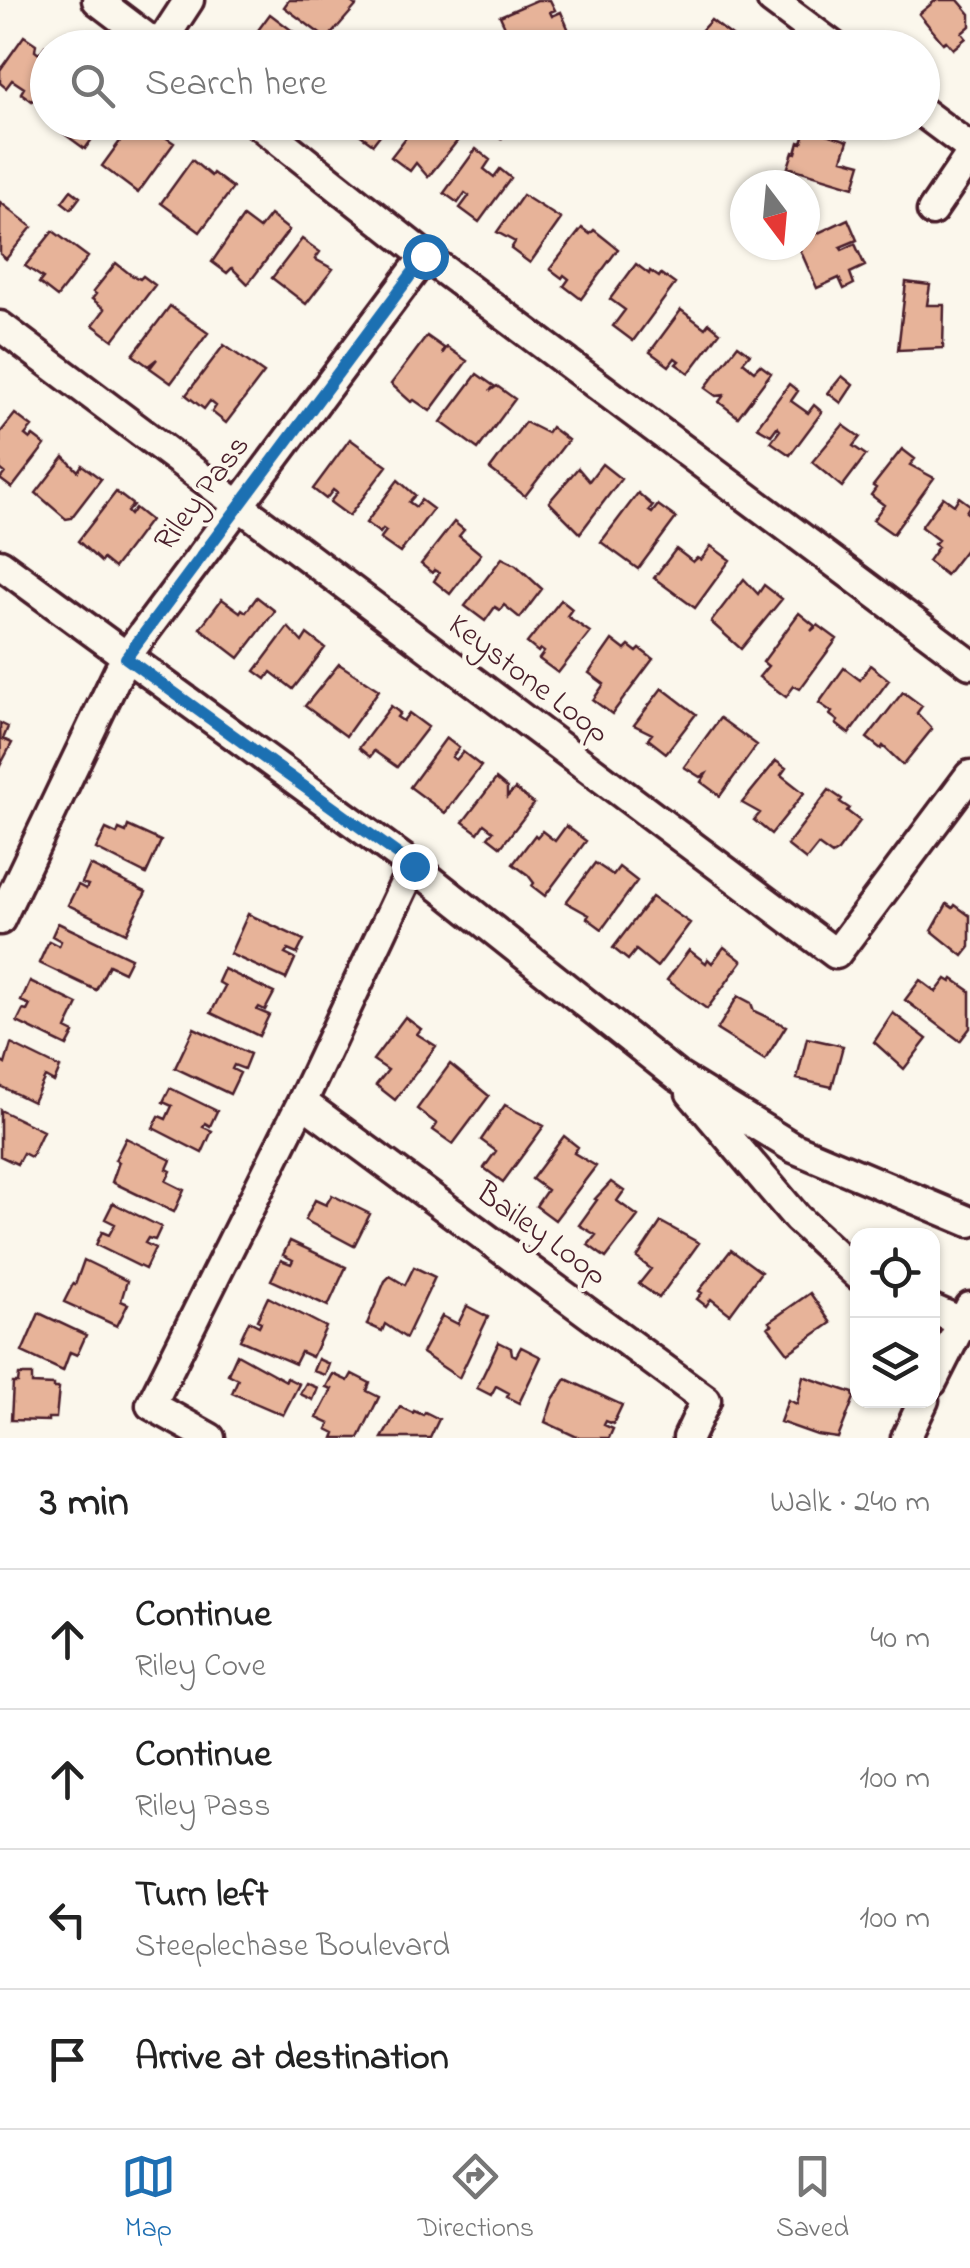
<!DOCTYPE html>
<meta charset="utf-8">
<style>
:root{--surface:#fff;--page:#f6f6f6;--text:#222;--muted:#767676;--line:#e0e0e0;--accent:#1f6fb2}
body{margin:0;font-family:"Indie Flower",sans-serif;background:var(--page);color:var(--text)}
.controls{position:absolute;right:30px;bottom:30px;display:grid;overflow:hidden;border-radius:20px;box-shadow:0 2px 8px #0004}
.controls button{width:90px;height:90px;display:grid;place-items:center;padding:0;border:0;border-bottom:2px solid var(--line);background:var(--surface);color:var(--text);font:50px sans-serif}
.compass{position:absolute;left:730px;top:170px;width:90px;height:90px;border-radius:50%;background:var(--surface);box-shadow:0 2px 8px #0004;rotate:164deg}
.stop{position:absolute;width:30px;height:30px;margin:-22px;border:8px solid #1f6fb2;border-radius:50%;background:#fff}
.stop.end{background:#1f6fb2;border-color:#fff;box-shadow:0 2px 10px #0008}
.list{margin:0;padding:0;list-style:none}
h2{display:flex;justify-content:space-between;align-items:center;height:130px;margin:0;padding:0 40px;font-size:42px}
h2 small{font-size:32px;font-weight:400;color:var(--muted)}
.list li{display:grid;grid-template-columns:65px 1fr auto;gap:30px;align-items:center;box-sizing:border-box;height:140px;padding:0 40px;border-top:2px solid var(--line)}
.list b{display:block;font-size:38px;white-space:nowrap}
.list p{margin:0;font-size:32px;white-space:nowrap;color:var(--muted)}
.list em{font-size:32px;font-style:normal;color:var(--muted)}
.icon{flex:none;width:55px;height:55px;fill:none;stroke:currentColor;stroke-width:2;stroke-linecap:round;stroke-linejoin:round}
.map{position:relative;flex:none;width:970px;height:1438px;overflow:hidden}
.search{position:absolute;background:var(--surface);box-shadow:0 2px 8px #0004;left:30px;right:30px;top:30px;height:110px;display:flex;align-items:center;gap:25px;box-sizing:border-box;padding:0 35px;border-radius:55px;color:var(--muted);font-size:38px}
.sheet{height:690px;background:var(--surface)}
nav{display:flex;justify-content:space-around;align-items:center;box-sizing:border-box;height:140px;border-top:2px solid var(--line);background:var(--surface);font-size:28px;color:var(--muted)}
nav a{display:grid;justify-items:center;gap:5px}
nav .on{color:var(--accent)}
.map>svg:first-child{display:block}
.building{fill:#e7b399;stroke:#4a1f2b;stroke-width:2.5}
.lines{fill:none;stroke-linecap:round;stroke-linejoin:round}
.minor-casing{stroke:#4a1f2b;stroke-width:35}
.minor{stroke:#fbf7ec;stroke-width:28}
.route{stroke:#1f6fb2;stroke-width:12}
.labels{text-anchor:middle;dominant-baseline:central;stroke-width:8;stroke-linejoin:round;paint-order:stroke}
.street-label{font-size:32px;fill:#4a1f2b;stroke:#fbf7ec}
</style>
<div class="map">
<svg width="970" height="1438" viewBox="0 0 970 1438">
<rect width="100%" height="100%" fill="#fbf7ec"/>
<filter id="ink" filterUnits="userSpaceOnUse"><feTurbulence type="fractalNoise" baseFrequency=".01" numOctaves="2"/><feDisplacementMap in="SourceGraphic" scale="20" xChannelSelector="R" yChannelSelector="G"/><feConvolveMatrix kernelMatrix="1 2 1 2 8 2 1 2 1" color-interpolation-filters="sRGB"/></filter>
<g filter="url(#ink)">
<path class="building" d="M289,0h60l7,6 -29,33 -43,-32z
M537,0h13l5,10 -5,2 2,4 9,-4 9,21 -32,15h-35l-5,-13 9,-4 -7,-15z
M936,0h22l12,14v12l-8,7 4,5 -13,11 -7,-8 -3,2 -24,-29z
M270,14l45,34h-45l2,-3 -16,-12z
M711,20l37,28h-63l7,-9 8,5 4,-6 -6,-4z
M24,36l12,8 -1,7 4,3 6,-8 3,2v31l-16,22 -11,-8 3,-5 -12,-8 -6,8 -6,-5v-13z
M48,122h56l-19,27z
M134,122h12l6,5 -7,9 4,2 6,-8 19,13 -36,50 -36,-27z
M390,122l-17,22 -18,-13 6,-9z
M418,122h34l11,12 -35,43 -12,-14 -6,8 -19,-14z
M497,122l11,9 -7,8 -12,-9z
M585,122h44l-2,6 -26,-3v3z
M807,127l41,14 -6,18 19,5 -7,23 -66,-20 5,-15 3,1 3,-11 3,1z
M476,149l14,11 -6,9 10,8 6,-8 11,9 -32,44 -19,-14 9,-12 -4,-3 -7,10 -14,-10z
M192,160l19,16 2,-3 20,15 -33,44 -39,-29z
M71,190l9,7 -9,12 -9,-7z
M523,195l38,24 -31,44 -19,-14 4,-7 -18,-10z
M0,202l32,25 -26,32 -6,-5z
M270,215l19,15 -41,54 -16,-16 -5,5 -15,-11 31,-45 16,12z
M848,219l9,21 -17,7 2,3 13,-6 10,22 -15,7 4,11 -10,5 -5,-11 -22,10 -19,-43h7v-6z
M582,228l8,6 4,-4 24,19 -37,50 -17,-13 5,-7 -5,-4 -2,3 -12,-9z
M53,231l35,26 -31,40 -18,-14 4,-5 -18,-12z
M302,239l18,13 -5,7 18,10 -27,35 -34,-26z
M116,263l15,12 9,4 3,-3 12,9 -42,55 -20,-15 12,-16 -13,-10 4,-5 -3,-2z
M636,264l13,10 1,-3 9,6 2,-3 14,10 -42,57 -20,-15 12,-16 -15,-11z
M906,282l24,3 -3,20h17l-1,43 -45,2z
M170,306l38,27 -37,50 -21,-15 7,-9 -9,7 -15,-11z
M681,310l24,18 4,-5 11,9 -31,41 -13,-9 3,-3 -4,-3 -6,8 -19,-14z
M427,336l17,12 -2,6 5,-7 20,14 -37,50 -16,-11 -3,2 -20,-18z
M224,345l40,28 -38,50 -14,-11 4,-6 -6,-5 -6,8 -18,-14z
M738,345l12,9 -7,8 11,9 6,-6 11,8 -33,44 -19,-15 5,-7 -8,1 -11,-8z
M477,374l17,12 -4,5 7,-5 18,13 -37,50 -37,-27z
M842,376l11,9 -12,18 -13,-10z
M789,384l9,7 -7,10 17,12 6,-8 8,7 -32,43 -19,-13 9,-12 -3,-3 -6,8 -14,-8z
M15,414l17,13 -7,8 5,4 3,-3 12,9 -33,43 -12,-9 5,-6 -5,-4v-36z
M525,422l22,11 4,-6 17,13 -43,56 -35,-27z
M843,425l17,12 -7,9 13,9 -24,32 -30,-25z
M350,439l37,27 -38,50 -19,-14 7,-9 -4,-3 -7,9 -13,-10z
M902,449l13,10 -5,6 24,13 -41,56 -20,-14 11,-15 -13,-10 5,-7 -3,-2z
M64,457l14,14 4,-6 19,14 -30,39 -5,1 -30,-26z
M602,464l19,15 -41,54 -31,-31 29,-34 11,13z
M398,480l17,15 -6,7 7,5 5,-7 12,9 -33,44 -20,-14 6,-8 -3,-2 -3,4 -14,-10z
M116,492l17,13 -6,7 3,3 5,-7 15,12 -36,48 -11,-9 -2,3 -23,-21z
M638,493l15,13 -4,5 3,2 6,-8 18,13 -38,51 -37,-27z
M943,497l11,8 5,-8 11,8 -4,7 4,3v29l-24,31 -18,-14 10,-14 -4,-3 4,-4 -17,-13z
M454,522l10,8 -5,6 22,18 -31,40 -16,-13 5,-8 -5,-3 -2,3 -11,-9z
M711,546l19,14 -35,48 -41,-30 22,-29 17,13 4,-4 4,2z
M502,558l14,7 26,24 -22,29 -16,-13 -4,5 -5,-3 -10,14 -20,-15z
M744,579l14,15 6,-9 18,14 -41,50 -30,-27z
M257,597l18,14 -36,47 -39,-30 22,-29 18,13 2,-3 4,3z
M561,600l11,9 -5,7 23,16 -32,41 -19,-14 5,-7 -4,-3 -2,3 -11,-9z
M799,613l16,13 -4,5 7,-6 19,14 -37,50 -6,-3 -8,11 -27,-20 9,-11 -5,-4z
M288,627l14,15 5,-8 18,14 -32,41 -22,-17 -5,7 -11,-8z
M612,640l13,10 4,-4 8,6 3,-3 13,10 -41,55 -19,-14 11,-16 -15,-11z
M339,664l40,26 -33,46 -41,-30z
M870,665l19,15 -40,54 -13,-10 2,-3 -8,-6 2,-3 -13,-9 25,-35 16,12z
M662,688l34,26 -30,39 -18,-14 4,-5 -18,-9z
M903,692l19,14 -5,7 15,16 -29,36 -20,-19 -2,3 -14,-11z
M391,706l9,7 -3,4 6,4 6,-8 19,14 -31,40 -23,-16 -4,6 -11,-9z
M720,718l37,27 -37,51 -19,-14 5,-8 -6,3 -16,-10z
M0,723l8,4 -5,12 9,4 -11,21z
M446,738l13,10 -7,9 4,3 7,-8 18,14 -36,47 -35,-26z
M776,761l10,7 -5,7 23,18 -33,41 -17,-14 6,-7 -18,-10z
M496,779l11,9v9l8,-8 19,15 -33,43 -13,-10 5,-6 -9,-7 -6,9 -15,-11z
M829,790l13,9 -2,3 9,6 -2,3 13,10 -22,30 -6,4 -14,-10 -12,15 -19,-15z
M128,826l33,15 -15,33 -50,-25 10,-20 11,5 2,-5 7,3z
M566,826l20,15 -41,55 -13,-10 2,-3 -6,-8 -15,-11 22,-29 2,2 5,-6 13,10z
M595,863l18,12 6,-8 18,14 -35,48 -15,-11 2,-3 -23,-13z
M90,865l56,27 -20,41 -58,-28 10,-20 8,4 2,-4 -6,-2z
M652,897l38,26 -33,44 -21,-17 -8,10 -15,-12z
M947,904l6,4 2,-3 15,11v31l-7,9 -31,-25z
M248,914l56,26 -7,14 -9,-4 -3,4 10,5 -9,20 -56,-25z
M58,923l73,35 -7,14 -15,-7 -13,25 -57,-27 10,-22 10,5 2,-5 -9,-5z
M724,947l18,14 -35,48 -40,-29 22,-30 17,13 2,-4 4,4z
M224,969l50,24 -9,17 -6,-3 -2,3 12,5 -10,21 -48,-23 14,-27 -7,-4z
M946,979l5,3 2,-3 17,12v37l-10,13 -55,-41 15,-20 16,12z
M30,981l48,23 -12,25 8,4 -7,13 -50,-24 6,-12 4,1 3,-6 -9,-4z
M738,996l13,7 3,8 32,15 -21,34 -48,-30z
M893,1013l34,26 -23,30 -30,-27z
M405,1017l16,12 -4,5 19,12 -41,54 -19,-15 12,-15 -15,-10z
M194,1028l56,26 -6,15 -10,-4 -2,4 8,4 -10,21 -55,-26z
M807,1038l36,8 -11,41 -35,-8z
M11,1044l49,24 -6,14 -9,-5 -12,25 -33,-16v-25l5,3z
M450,1064l39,32 -36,48 -20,-14 4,-6 -20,-15z
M170,1088l47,23 -7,15 -5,-3 -2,4 9,4 -10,22 -49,-25 6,-12 7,3 6,-13 -9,-4z
M505,1105l39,21 -41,56 -19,-14 12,-17 -15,-11z
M0,1110l43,21 -12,26 -8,-4 -6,11 -17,-8z
M564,1136l14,11 -4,6 22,13 -41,54 -19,-14 11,-16 -15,-11z
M126,1138l45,22 -4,9 4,2 -5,10 18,9 -10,22 -62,-30 7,-20 -4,-2z
M611,1182l13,9 -7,10 21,15 -32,42 -18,-13 8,-10 -17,-10 18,-25 -2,-1z
M332,1195l38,19 -16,32 -49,-26 10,-20 11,5z
M113,1203l48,24 -6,13 -7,-2 -3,5 10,5 -10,21 -49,-24 6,-13 7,3 6,-11 -10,-5z
M661,1222l38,21 -40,55 -20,-14 12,-15 -14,-11z
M290,1241l56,26 -18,39 -57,-26 10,-20 10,4 2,-4 -10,-5z
M731,1250l30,22 -31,42 -19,-15 -5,7 -9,-7 5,-6 -3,-2z
M84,1260l43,21 -6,20 7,3 -11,22 -53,-24 9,-18 2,1z
M414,1267l21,10 -29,61 -21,-14 -3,7 -15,-7 18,-43 5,-5 15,9z
M810,1293l21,30 -43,30 -20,-26 4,-2 -3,-3z
M268,1297l58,30 -14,30 -11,-5 -6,12 -55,-24 9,-19 10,5 2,-4 -4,-2z
M467,1306l21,11 -29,61 -37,-25 20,-37 16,8z
M39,1313l47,22 -9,20 -7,-3 -7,19 -41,-19z
M499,1342l12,6 1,6 4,2 5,-9 20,10 -22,46 -12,-6 2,-4 -13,-7 -5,9 -14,-7z
M237,1354l49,27 1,-3 12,6 -16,31 -51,-22 6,-14 -10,-5z
M318,1359l11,5 -4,11 -12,-4z
M333,1374l15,7 4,-7 18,9 -3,8 12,6 -20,41h-26l2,-5 -8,-4 3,-5 -13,-6 15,-29 -6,-2z
M19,1375h13v9l22,1v3h5l-3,30h-8v3l-37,-1 2,-37h5z
M803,1376l50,17 1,5 -16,40 -21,-3 -37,-13 8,-22 9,4z
M566,1379l56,26 -9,19 -7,-3 -2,4 9,4 -4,9h-30l-34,-16 8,-23z
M306,1383l12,5 -5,12 -13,-6z
M400,1407l13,6 1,-2 9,4 2,-3 14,7 -9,19h-48z"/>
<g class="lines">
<g class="minor-casing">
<path id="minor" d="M97,0l63,48
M772,0l64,48
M159,46l30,-46
M922,112l48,36
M256,122l169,134 545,408
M932,211l38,-56
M0,326l836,628 134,-179
M0,564l413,302 264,210 117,72 176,74
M0,920l125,-262 300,-402
M691,1093l106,125 61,57
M302,1102l111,-236
M932,1309l30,13
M932,1382l38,-75
M210,1438l-59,-33 151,-303 404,298 -18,38
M906,1438l18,-38"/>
</g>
<use href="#minor" class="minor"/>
</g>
</g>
<g class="lines" filter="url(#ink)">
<path class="route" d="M414,866l-288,-208 299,-402"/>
</g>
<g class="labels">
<g class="street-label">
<text transform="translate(203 494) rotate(-53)">Riley Pass</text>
<text transform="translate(528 680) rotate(37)">Keystone Loop</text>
<text transform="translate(541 1235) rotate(36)">Bailey Loop</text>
</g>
</g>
</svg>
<div class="controls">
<button><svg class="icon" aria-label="locate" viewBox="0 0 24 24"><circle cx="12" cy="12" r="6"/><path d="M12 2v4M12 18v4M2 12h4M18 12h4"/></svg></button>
<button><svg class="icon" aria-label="layers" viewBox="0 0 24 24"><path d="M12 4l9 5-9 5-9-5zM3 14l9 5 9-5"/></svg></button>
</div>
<svg class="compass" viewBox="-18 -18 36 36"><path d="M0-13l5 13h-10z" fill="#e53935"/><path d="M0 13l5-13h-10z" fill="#767676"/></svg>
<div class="stop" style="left:425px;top:256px"></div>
<div class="stop end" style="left:414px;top:866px"></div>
<div class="search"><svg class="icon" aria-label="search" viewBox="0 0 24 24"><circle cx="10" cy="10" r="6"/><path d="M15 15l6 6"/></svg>Search here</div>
</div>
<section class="sheet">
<h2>3 min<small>Walk · 240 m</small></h2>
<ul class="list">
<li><svg class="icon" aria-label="ahead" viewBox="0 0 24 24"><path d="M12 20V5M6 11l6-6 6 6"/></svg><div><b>Continue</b><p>Riley Cove</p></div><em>40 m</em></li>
<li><svg class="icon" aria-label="ahead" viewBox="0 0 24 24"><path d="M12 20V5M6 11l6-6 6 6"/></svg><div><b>Continue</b><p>Riley Pass</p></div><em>100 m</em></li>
<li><svg class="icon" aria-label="left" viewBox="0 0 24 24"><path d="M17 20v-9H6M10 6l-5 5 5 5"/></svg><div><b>Turn left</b><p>Steeplechase Boulevard</p></div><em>100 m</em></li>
<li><svg class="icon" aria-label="arrive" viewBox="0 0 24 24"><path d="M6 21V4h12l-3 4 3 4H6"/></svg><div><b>Arrive at destination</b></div></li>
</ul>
</section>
<nav>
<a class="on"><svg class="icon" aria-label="map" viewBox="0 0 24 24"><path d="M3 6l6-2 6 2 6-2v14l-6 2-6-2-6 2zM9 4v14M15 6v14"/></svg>Map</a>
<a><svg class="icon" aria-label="directions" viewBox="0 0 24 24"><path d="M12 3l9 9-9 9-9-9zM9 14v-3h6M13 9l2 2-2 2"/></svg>Directions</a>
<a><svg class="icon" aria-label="saved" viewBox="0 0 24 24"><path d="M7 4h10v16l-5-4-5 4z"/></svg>Saved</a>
</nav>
